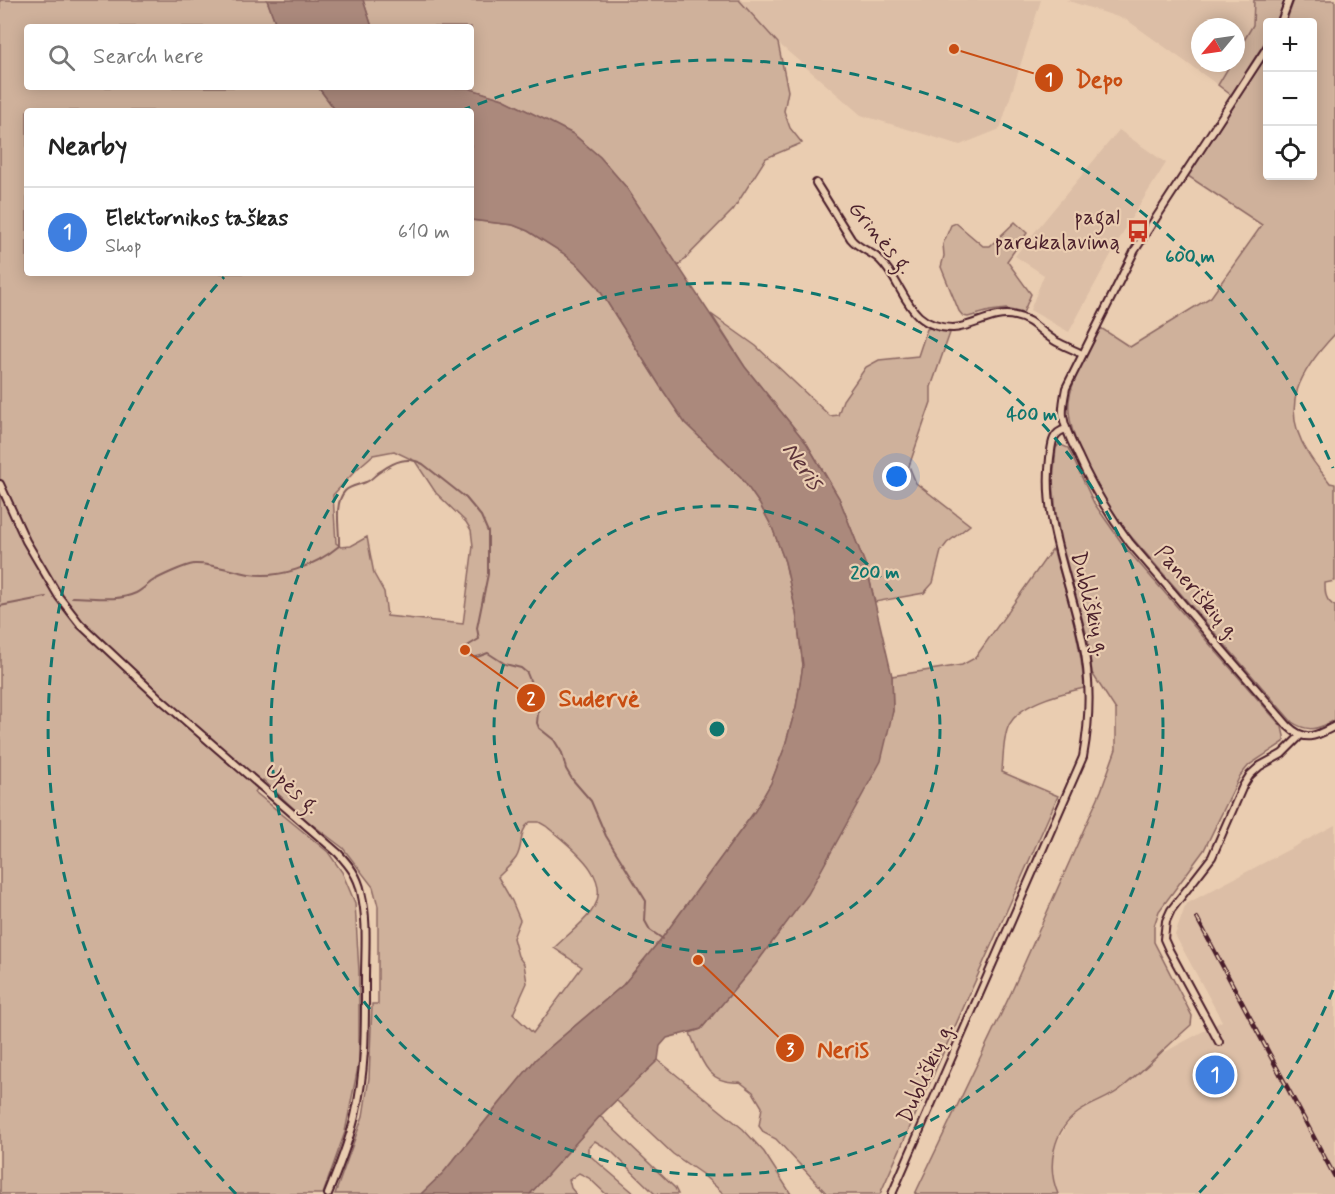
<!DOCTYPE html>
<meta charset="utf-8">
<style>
:root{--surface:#fff;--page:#f2f2f2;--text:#222;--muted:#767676;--line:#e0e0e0;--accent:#111827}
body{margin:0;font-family:Mynerve,sans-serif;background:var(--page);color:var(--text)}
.controls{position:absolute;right:18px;top:18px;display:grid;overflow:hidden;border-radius:6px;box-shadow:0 3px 15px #0003}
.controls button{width:54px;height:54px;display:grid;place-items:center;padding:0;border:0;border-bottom:2px solid var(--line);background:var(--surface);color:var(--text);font:30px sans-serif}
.compass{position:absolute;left:1191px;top:18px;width:54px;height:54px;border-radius:50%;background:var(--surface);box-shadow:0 3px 15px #0003;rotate:241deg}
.you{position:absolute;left:897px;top:477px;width:21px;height:21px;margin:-15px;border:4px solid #fff;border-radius:50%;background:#1a73e8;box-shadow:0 0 0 9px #1a73e833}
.badge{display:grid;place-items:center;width:39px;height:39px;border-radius:50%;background:var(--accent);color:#fff;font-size:20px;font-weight:700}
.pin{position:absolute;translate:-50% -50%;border:3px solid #fff;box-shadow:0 2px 6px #0006}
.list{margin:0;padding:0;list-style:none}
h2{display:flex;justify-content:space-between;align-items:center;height:78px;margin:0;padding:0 24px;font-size:26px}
h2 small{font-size:20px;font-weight:400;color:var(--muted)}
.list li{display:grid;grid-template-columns:39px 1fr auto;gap:18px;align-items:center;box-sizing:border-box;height:90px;padding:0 24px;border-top:2px solid var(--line)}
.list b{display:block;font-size:22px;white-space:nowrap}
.list p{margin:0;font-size:20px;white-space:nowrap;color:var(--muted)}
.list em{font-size:20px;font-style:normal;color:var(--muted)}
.icon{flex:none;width:33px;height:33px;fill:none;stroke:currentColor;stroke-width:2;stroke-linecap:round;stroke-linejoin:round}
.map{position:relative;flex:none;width:1335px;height:1194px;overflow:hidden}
.search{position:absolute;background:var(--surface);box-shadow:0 3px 15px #0003;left:24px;top:24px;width:450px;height:66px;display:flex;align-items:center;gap:15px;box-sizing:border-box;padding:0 21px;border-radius:6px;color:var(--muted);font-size:22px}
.panel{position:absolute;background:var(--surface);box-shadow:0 3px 15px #0003;left:24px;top:108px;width:450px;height:168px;border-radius:6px}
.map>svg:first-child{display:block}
.built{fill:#dcbea6}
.green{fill:#cfb19b;stroke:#8c6863;stroke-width:1.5;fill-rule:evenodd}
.water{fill:#ab897c;stroke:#845f5c;stroke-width:1.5}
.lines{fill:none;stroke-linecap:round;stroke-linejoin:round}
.stream{stroke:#845f5c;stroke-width:2}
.street-casing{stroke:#4a1f2b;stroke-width:10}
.street{stroke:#eacdb1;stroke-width:6}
.rail-casing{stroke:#4a1f2b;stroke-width:4.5}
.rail{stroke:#eacdb1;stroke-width:2;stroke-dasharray:7;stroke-linecap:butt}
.ring{fill:none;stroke:#0f766e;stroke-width:3;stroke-dasharray:10 8}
.labels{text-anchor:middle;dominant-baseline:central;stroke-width:4.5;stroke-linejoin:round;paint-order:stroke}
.poi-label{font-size:22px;fill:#4a1f2b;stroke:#eacdb1;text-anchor:end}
.street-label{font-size:22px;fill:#4a1f2b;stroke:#eacdb1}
.water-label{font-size:24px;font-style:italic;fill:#5d343b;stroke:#eacdb1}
.centre{fill:#0f766e;stroke:#eacdb1;stroke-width:3}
.ring-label{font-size:18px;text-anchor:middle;font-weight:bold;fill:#0f766e;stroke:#eacdb1;stroke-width:4.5;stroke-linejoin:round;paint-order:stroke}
.leader{fill:none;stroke:#c84d12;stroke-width:2}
.callout-dot{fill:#c84d12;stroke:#eacdb1;stroke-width:2}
.mark-label{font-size:18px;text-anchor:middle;font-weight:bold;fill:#fff}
.callout-label{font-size:24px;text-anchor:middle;font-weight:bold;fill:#c84d12;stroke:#eacdb1;stroke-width:4.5;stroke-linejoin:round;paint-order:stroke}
</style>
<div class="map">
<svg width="1335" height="1194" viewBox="0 0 1335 1194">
<rect width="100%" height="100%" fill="#eacdb1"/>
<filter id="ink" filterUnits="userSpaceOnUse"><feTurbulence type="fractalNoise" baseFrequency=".0167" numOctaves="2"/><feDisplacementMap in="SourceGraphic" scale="12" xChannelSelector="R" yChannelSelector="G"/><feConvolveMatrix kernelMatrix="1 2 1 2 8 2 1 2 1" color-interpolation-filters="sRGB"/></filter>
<g filter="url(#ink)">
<path class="built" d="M739,0h302l-41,129 -40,16 -99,-30 -83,-72z
M1066,0h188l-1,24 -17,30v-27h-36v36h31l-13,22 -91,-65z
M1119,130l47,33 -39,62 -58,107 -39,-22 14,-35 -29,-19z
M1335,825v369h-277l-4,-10 -3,-20 4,-18 12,-21 11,-13 44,-23 30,-30 70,-38 -47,-86 11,-31z"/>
<path class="green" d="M0,0h267l10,27h-250v60h291l18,24h-309v162h444v-53l42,5 15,6 35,22 17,14 17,19 63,100 25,37 56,54 18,26 13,24 13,35 11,50 7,53 -7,42 -12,42 -13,34 -16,28 -93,127 -39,47 -87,74 -93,114 -22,21h-86l28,-78 6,-38 3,-74h6v-98l-5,-19 -30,-39 -38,-29 -42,-39 -8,12 73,60 14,20 13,31 4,68v91l-14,70 -22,62h-323zM394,451l21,10 21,32 30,29 5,8 2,16 -10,78 -76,-8 -3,-24 -10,-18 -7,-37 -16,9 -10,1 -5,-4 -3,-48 25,-27 15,-13zM530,822h9l7,4c22,19 71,52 45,86 -10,13 -25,24 -37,36l28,19 -49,66 -20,-19 14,-31 -3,-19 -6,-8 -5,-18 7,-18 -8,-19 -14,-24c6,-6 13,-12 18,-19 8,-12 2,-27 14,-36z
M363,0h376l39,43 10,48 -4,20 6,17 12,15 -36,15 -33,52 -55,56 -52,-79 -26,-30 -27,-23 -70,-35 -40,-12h8v-60h-99z
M1254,0h31l-9,22h-8l-1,17 -36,56 -13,-10 13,-22h5v-9l17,-29z
M1294,0h41v334c-34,36 -57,72 -27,119 6,11 15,20 22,30l5,1v97l-10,2c0,9 0,18 10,23v114c-16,9 -27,13 -43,2l-164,-189c-22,-30 -67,-99 -58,-138 5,-23 20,-46 31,-67l29,19 81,-50 51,-72 -74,-49 79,-121 1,121h44v-154h-26z
M1015,222l12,11 -20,28 24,33 -8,19 -17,-4 -16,2 -22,6 -5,-1 -4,-5 -18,-44 3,-11 -1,-12 8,-19 5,-2 27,23h7z
M711,314l45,32 74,70 8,-1 5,-15 23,-33 13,-7 39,-4 9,-27 5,-2 18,6 -19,54v15l-22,64 7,17 54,42 -23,18 -6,8 -8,32 -9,10 -49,9 -8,-33 -28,-71 -32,-54 -62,-77z
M1059,444l9,4 26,55 30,43 158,181 2,9v6l-35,23 -9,11 -36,74 -45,61 -5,15v16l38,74 -1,9c-23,20 -44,42 -68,62 -12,11 -30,15 -44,25 -26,18 -33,54 -21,82h-143l96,-201 90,-202 15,-42v-39l-24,-37 -4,-33 -27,-99 -5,-28 -3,-32 3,-33z
M1053,548c13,46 28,91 31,140 -22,5 -70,16 -77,42 -4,13 -4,29 -5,42l56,24 -178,398h-53l-51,-55 -12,-6 -5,-7 3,-19 -9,-15 -13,-10c-33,3 -39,-23 -50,-49l11,-4 54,-64 53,-72 36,-65 49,-117 -1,-35 70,-11 13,-7z
M658,1060l85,69 21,23 27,42h-67l-22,-20 -29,-20 -57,-54z
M600,1116l75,72 3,6h-23l-45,-44 -15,-9 -7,7v6l47,40h-29l-17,-16 -10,-5 -10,7 2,8 5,6h-46z"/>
<path class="water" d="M267,0h96l9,27h-95z
M318,87l150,1 35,11 45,22 25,13 27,23 26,30 119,180 62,77 32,54 28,71 25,107 1,35 -12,50 -73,133 -53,71 -54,64 -34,9 -7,8 -2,14 -58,56 -70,78h-109l22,-21 93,-114 87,-74 39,-47 93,-127 16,-28 13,-34 12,-42 7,-42 -7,-53 -11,-50 -13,-35 -13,-24 -18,-26 -56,-54 -25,-37 -63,-100 -17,-19 -17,-14 -35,-22 -15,-6 -42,-5v-109h-135z"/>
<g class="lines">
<path class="stream" d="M72,597c22,0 44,5 64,-4 6,-3 10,-7 15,-11 8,-5 34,-17 43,-18 18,-1 37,7 55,10 31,5 66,-8 90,-28 1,-16 -6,-42 6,-55 5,-5 14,-6 21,-9 6,-2 9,-8 15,-11 14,-10 27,-15 42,-7l43,34 15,18 7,16v42l-11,54 2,11 -10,6 -4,5 1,4c9,6 13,2 22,-1l17,11 16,4 6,5 12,30 -2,20 2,5 15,12 8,13 4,16 6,10 19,22 15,35 40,65 -1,20 5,9 13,9
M0,606l46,-9"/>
<g class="street-casing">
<path id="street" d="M1281,22l8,-22
M1268,46l-133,204 -69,138c-2,10 -4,19 -3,28 2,14 9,27 15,39 14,32 31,60 52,88l158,183c18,17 28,10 47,0
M816,183l35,56c8,10 20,12 29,21 26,26 26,68 73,68 21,-1 40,-17 62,-12 18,3 27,18 42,26 8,4 17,8 25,12
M0,484l26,57 33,56 21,27 78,73 180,156c11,12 20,23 23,39 7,28 4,58 4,87 0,47 1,90 -10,137 -6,27 -17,53 -27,78
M1219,1042l-50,-92 -5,-11 2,-18 5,-11 41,-53 31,-71 7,-11 10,-9 22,-12 18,-18
M892,1194l191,-437c7,-38 8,-76 0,-114 -12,-61 -41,-121 -33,-185 2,-13 1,-25 16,-29"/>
</g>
<use href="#street" class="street"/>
<g class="rail-casing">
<path id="rail" d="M1197,918l138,259"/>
</g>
<use href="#rail" class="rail"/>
</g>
</g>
<g class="ring">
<circle cx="717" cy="729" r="223"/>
<circle cx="717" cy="729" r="446"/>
<path d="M1333 990A669 669 0 0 1 1198 1194M236 1194A669 669 0 0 1 224 277M461 111A669 669 0 0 1 1333 468"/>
</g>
<defs>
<g id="bus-bare" transform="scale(1.8)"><path d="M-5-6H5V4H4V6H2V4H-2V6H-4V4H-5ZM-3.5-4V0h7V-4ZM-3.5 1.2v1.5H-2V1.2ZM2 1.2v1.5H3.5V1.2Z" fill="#c8321e" stroke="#eacdb1" stroke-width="2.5" paint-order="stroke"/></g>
</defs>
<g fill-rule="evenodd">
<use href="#bus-bare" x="1138" y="231"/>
</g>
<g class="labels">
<g class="poi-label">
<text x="1120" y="218">pagal<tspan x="1120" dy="25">pareikalavimą</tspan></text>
</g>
<g class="street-label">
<text transform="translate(880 238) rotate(50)">Grinės g.</text>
<text transform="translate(1197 593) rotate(49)">Paneriškių g.</text>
<text transform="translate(1090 604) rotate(76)">Dubliškių g.</text>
<text transform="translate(292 789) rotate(41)">Upės g.</text>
<text transform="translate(926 1073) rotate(-66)">Dubliškių g.</text>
</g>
<g class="water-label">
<text transform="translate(802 466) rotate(54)">Neris</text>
</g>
</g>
<circle cx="717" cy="729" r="9" class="centre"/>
<g class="ring-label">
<text x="1190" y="262">600 m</text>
<text x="1032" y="420">400 m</text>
<text x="875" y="578">200 m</text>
</g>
<path class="leader" d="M954 49L1049 78M465 650L531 698M698 960L790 1048"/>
<g class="callout-dot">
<circle cx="954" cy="49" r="6"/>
<circle cx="465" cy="650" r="6"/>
<circle cx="698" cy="960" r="6"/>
<circle cx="1049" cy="78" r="15"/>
<circle cx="531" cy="698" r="15"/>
<circle cx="790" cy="1048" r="15"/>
</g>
<g class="mark-label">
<text x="1049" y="85">1</text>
<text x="531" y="704">2</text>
<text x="790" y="1055">3</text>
</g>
<g class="callout-label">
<text x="1099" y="87">Depo</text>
<text x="599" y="706">Sudervė</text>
<text x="843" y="1057">Neris</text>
</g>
</svg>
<div class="controls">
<button>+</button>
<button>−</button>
<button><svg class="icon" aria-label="locate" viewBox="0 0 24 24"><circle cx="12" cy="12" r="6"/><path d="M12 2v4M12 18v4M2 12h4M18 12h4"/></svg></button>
</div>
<svg class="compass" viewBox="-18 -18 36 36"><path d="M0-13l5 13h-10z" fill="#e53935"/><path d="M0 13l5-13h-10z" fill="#767676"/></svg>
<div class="you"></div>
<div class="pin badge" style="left:1215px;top:1075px;background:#3f7fe0">1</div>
<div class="search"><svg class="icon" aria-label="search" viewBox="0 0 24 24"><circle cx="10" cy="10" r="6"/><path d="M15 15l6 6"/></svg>Search here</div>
<section class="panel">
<h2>Nearby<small></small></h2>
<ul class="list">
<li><span class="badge" style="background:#3f7fe0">1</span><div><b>Elektornikos taškas</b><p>Shop</p></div><em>610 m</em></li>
</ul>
</section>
</div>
